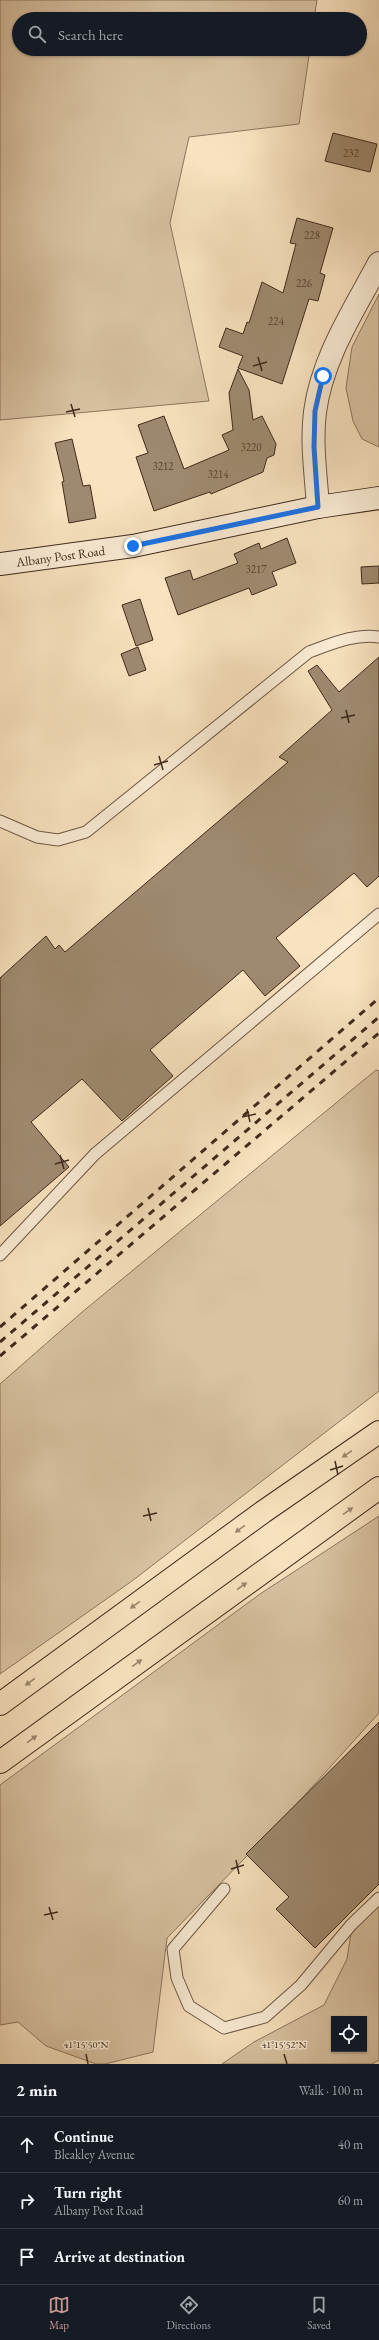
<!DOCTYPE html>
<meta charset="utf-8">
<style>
:root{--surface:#171b24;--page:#242831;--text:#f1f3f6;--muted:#9ea1a6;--line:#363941;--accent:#c59692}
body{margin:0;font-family:"EB Garamond",serif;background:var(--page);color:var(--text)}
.controls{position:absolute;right:12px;bottom:12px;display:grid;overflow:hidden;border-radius:0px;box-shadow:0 1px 3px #0004}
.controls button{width:36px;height:36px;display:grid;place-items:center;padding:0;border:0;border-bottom:1px solid var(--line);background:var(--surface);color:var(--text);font:20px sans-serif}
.stop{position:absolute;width:12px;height:12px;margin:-9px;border:3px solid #1a73e8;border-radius:50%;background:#fff}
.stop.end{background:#1a73e8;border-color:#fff;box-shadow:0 1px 4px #0008}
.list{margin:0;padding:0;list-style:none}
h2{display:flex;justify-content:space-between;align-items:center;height:52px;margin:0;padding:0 16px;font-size:17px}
h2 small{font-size:13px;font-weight:400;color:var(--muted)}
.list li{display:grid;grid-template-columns:26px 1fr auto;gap:12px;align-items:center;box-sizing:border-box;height:56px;padding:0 16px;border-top:1px solid var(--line)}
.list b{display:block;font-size:15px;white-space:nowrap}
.list p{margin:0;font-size:13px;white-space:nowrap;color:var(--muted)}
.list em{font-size:13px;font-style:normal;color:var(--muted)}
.icon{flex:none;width:22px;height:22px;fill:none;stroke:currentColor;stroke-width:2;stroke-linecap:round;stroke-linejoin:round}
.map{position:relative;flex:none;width:379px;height:2064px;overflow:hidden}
.search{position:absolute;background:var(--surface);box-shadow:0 1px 3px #0004;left:12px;right:12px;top:12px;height:44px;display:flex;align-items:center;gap:10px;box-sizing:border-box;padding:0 14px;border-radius:22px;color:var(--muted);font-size:15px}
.sheet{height:220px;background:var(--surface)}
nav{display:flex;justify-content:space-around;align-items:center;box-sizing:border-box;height:56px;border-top:1px solid var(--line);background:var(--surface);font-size:11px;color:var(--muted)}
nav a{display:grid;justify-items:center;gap:2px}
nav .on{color:var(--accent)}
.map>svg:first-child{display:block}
.green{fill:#d9c3a3;stroke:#8c765f;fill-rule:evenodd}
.building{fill:#9f8a70;stroke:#3f2a1b}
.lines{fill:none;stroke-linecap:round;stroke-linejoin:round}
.service-casing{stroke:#6d5844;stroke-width:13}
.tertiary-casing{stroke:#6d5844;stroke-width:24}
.secondary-casing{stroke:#3f2a1b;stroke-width:24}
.motorway-casing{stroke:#3f2a1b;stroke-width:24}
.service{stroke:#faecd5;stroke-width:11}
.tertiary{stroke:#faecd5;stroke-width:22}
.secondary{stroke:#faecd5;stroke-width:22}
.motorway{stroke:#f8e2bf;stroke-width:22}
.rail{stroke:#3f2a1b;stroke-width:3;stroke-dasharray:7 7;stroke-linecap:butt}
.oneway{fill:#9c866d}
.route{stroke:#1a73e8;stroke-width:5}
.ticks{fill:none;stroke:#3f2a1b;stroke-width:1.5}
.labels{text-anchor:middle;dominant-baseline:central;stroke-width:3;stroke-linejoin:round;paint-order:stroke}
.number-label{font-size:11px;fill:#574230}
.street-label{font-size:13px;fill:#3f2a1b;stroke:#faecd5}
.ticks-label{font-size:10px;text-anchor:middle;fill:#3f2a1b;stroke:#faecd5;stroke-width:3;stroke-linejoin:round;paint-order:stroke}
</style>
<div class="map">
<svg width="379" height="2064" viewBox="0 0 379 2064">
<rect width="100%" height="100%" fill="#f8e2bf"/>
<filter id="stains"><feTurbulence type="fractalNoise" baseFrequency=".005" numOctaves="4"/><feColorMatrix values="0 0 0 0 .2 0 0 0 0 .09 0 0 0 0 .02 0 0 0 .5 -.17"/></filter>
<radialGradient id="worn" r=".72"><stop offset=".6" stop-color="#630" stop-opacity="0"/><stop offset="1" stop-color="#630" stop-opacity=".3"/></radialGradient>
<path class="green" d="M0,0h317l-3,19h-295v30h291l-11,75 -110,13 -19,86 39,178 -209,19z
M379,294v153l-17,-8 -9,-18 -7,-33 6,-41z
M376,1070l3,1v320l-247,190 -132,93v-290l81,-71z
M379,1516v197l-94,104 -118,121 -14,114 -48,12h-9l-50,-18 -28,-24 -18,3v-240l260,-191z
M379,1904v156l-7,4h-150l32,-22 70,-37 23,-46 4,-26zM334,2019h30v30h-30z"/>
<path class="building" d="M333,133l44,11 -7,28 -45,-11z
M297,218l36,10 -13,45 5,2 -7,26 -9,-2 -27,85 -44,-16 5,-12 -24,-9 7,-19 17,6 4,-12 2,1 13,-41 21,11 13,-49 -6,-1z
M238,369l11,21 4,30 9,-4 14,28 -2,11 -7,3 -4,14 -14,6 -38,16 -1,-2 -56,19 -18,-54 12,-4 -10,-28 26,-9 20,53 45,-19 -7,-15 11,-5 -4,-37z
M72,439l11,47 7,-1 6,33 -27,5 -7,-41 2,-1 -9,-38z
M287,538l9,25 -24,9 5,13 -25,10 -3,-7 -71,27 -13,-37 25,-8 3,10 45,-17 -4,-9 25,-11 2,6z
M379,566v17l-17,1 -1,-17z
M140,599l13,41 -17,6 -14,-41z
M138,647l8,23 -17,6 -8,-22z
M379,657v219l-12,11 -13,-14 -78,65 24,28 -35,30 -22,-26 -93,80 23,26 -51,45 -40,-42 -51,43 38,45 -69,59v-248l46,-42 9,13 4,-4 6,7 223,-190 -9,-5 53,-47 -24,-39 9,-6 22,27z
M379,1722v162l-64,64 -39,-39 13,-12 -43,-43z"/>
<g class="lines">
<g class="service-casing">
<path id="service" d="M0,821l37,16 21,3 28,-8 223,-180c22,-8 47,-19 70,-15
M0,1255l95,-101 284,-240
M224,1889l-51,60 4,29 12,28 35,22 41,-11 36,-32 50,-60 28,-27"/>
</g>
<g class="tertiary-casing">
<path id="tertiary" d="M318,507c-2,-32 -7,-64 -3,-95 7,-54 39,-102 64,-149"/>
</g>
<g class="secondary-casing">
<g id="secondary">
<path id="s1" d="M0,564l133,-18 185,-39 61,-9"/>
</g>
</g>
<g class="motorway-casing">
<path id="motorway" d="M0,1704l263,-192 116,-80
M0,1762l379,-274"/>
</g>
<use href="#service" class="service"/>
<use href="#tertiary" class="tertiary"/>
<use href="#secondary" class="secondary"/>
<use href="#motorway" class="motorway"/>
<path class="rail" d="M0,1327l379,-329
M0,1342l379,-325
M0,1356l379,-323"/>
</g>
<defs><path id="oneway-solid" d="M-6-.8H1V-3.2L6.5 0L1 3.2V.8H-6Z"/></defs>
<g class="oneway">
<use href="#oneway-solid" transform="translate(347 1454) rotate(145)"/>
<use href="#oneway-solid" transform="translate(348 1511) rotate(-35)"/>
<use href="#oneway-solid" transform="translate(240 1529) rotate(144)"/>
<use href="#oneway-solid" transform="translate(242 1586) rotate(-36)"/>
<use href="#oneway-solid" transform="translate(135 1605) rotate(144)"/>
<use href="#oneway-solid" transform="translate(137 1663) rotate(-36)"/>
<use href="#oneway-solid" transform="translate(30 1682) rotate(144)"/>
<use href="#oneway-solid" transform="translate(32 1739) rotate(-36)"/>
</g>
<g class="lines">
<path class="route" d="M133,546l185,-39 -4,-60 1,-36 8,-35"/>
</g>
<path class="ticks" d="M258,357l4,14M253,366l14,-4M71,404l4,13M66,412l14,-3M346,710l3,13M341,718l14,-3M159,756l4,14M154,765l14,-4M247,1109l3,13M242,1117l14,-3M60,1155l4,14M55,1164l14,-4M335,1461l3,14M330,1470l13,-4M148,1508l3,13M143,1516l14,-3M236,1860l3,14M231,1869l13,-4M49,1907l4,13M44,1915l14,-3M86,2054l2,10M284,2054l3,10"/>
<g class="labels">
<g class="number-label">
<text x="351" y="153">232</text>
<text x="312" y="235">228</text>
<text x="304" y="283">226</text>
<text x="276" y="321">224</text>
<text x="251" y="447">3220</text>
<text x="163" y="466">3212</text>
<text x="218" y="474">3214</text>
<text x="256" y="569">3217</text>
</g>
<g class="street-label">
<text stroke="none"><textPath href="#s1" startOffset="61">Albany Post Road</textPath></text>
</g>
</g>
<g class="ticks-label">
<text x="86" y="2048">41°15'50"N</text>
<text x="284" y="2048">41°15'52"N</text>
</g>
<rect width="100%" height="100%" filter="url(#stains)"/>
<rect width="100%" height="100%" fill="url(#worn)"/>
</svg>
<div class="controls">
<button><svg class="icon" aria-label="locate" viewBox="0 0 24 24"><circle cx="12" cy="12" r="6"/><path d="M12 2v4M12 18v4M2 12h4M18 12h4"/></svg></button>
</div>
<div class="stop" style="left:323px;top:376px"></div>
<div class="stop end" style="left:133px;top:546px"></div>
<div class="search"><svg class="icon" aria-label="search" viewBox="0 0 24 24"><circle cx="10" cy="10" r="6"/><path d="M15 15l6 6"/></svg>Search here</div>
</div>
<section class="sheet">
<h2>2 min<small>Walk · 100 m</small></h2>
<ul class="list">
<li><svg class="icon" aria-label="ahead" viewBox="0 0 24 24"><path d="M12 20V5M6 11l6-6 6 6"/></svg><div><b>Continue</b><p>Bleakley Avenue</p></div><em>40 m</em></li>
<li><svg class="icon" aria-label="right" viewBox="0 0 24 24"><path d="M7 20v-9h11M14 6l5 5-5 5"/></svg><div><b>Turn right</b><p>Albany Post Road</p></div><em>60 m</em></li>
<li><svg class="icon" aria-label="arrive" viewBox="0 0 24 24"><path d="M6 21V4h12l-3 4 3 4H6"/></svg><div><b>Arrive at destination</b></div></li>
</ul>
</section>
<nav>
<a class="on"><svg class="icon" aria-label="map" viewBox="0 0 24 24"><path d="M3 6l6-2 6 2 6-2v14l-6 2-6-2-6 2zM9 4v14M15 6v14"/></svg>Map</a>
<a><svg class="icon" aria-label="directions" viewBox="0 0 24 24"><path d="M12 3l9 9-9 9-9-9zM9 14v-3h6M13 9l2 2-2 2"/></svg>Directions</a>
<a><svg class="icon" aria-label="saved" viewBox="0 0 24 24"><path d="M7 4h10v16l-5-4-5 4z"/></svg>Saved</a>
</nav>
